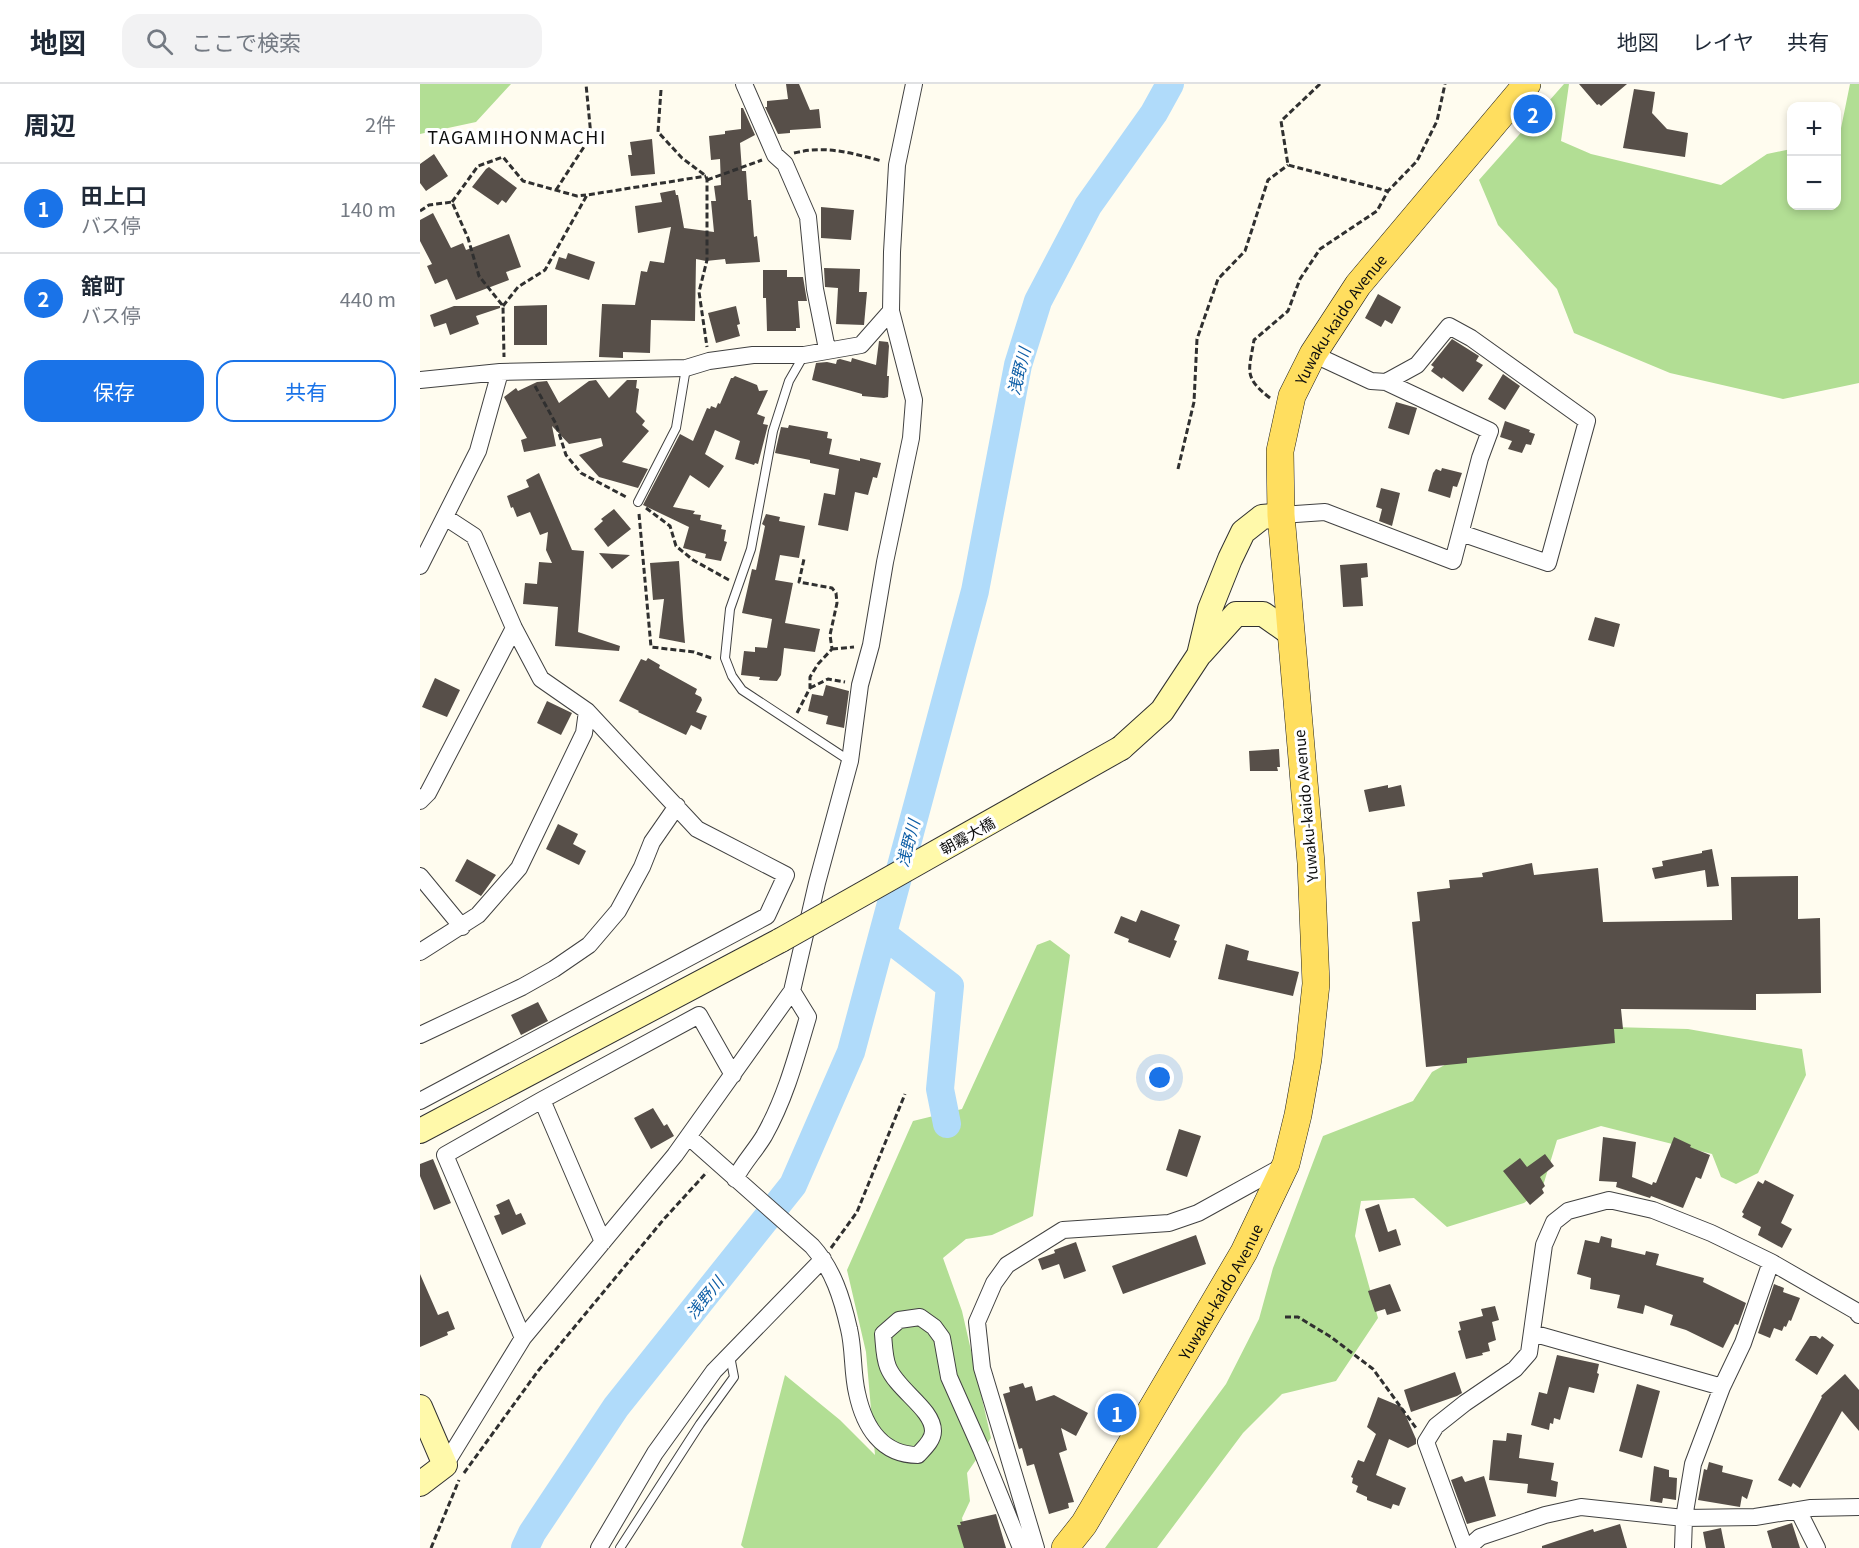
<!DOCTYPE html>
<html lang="ja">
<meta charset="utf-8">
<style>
:root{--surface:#fff;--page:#f2f2f3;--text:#1f2937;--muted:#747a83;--line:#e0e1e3;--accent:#1a73e8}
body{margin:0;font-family:Georgia,"Noto Sans JP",serif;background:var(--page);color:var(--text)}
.controls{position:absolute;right:18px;top:18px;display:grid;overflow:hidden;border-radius:12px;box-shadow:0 3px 9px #0003}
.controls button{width:54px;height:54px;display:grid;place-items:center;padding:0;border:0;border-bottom:2px solid var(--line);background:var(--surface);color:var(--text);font:30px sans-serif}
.you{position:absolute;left:740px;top:994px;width:21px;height:21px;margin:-15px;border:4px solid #fff;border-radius:50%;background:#1a73e8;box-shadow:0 0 0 9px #1a73e833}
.badge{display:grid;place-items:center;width:39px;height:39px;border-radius:50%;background:var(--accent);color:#fff;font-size:20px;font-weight:700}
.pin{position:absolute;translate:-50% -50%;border:3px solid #fff;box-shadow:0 2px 6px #0006}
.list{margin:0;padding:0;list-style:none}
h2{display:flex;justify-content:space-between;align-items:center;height:78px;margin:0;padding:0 24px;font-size:26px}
h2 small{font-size:20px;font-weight:400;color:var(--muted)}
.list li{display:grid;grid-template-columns:39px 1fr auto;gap:18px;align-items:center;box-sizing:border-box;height:90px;padding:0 24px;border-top:2px solid var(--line)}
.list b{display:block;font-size:22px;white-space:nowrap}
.list p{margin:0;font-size:20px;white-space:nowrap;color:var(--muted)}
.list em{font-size:20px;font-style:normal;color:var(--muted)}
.actions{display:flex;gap:12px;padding:18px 24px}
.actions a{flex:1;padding:14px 0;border:2px solid var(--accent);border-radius:18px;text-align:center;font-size:21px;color:var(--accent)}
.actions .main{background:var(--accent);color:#fff}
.icon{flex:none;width:33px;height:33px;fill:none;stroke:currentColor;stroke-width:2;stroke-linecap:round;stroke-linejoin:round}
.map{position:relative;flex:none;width:1439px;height:1464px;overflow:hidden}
header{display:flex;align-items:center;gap:36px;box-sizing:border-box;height:84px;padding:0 30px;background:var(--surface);border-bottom:2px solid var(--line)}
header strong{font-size:28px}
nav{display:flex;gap:33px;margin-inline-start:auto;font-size:21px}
.search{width:420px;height:54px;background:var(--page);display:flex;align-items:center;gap:15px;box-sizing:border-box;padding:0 21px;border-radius:18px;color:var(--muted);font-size:22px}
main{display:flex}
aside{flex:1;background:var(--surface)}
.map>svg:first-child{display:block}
.forest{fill:#b2de94}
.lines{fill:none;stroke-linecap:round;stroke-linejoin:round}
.river{stroke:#b0dbfa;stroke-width:28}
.building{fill:#574f49}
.lane-casing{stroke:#414141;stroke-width:10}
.street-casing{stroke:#414141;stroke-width:18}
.secondary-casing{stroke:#303030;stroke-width:26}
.primary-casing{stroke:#1f1f1f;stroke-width:28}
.path{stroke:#303030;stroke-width:3;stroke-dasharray:6 3;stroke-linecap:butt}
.lane{stroke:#fff;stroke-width:8}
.street{stroke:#fff;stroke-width:16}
.secondary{stroke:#fff9aa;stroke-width:24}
.primary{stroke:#ffde5f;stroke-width:27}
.secondary-bridge-casing{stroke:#303030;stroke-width:26;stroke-linecap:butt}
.secondary-bridge{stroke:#fff9aa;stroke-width:24}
.labels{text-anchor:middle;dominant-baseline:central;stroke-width:6;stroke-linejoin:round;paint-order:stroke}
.street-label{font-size:15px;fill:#0e0e0e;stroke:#fff}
.water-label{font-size:16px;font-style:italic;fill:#0f5fa7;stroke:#fff}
.quarter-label{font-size:18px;letter-spacing:1.5px;fill:#0e0e0e;stroke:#fff}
</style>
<header>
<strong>地図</strong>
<div class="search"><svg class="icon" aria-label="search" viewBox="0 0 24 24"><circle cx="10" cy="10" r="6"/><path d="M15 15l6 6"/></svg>ここで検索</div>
<nav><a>地図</a><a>レイヤ</a><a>共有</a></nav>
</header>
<main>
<aside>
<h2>周辺<small>2件</small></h2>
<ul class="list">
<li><span class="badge">1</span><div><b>田上口</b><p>バス停</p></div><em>140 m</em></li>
<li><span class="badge">2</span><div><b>舘町</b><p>バス停</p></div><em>440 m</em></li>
</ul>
<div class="actions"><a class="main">保存</a><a>共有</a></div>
</aside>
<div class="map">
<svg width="1439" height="1464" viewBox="0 0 1439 1464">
<rect width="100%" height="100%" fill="#fffcef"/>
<path class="forest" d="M0,0h91l-35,38 -56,12z
M1144,0h5l-8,57 30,13 130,31 46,-31 24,-5 1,57h44l1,-67 2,-1 11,-54h9v299l-76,16 -113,-26 -96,-40 -17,-44 -59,-64 -19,-45z
M630,856l20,15 -37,261 -41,19 -26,4 -23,19 19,53 29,127 -24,35 3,28 -8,17 6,30h-224l-3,-3 44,-170 55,45 35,35 -9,-103 -19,-82 66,-149 49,-12 75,-164z
M1192,943l76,2 114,20 4,26 -48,98 -22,11 -15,-7 -9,-23 -111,-28 -44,14 -15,49 -18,14 -77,24 -33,-29 -53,3 -6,35 23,82 -42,63 -54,13 -39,39 -86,115h-52l121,-164 33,-65 14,-51 50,-132 90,-35 19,-29 29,-16z"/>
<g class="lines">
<path class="river" d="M464,851l66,51 -10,103 7,35
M105,1464l7,-15 84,-126 177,-222 58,-133 124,-461 43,-226 20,-64 50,-95 66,-93 16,-29"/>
</g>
<path class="building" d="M366,0h13l11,26 9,-1 2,19 -31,2v3l-12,1 -1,-2 -12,-25h2v-6l21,-2z
M1159,0h48l-26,22 -2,-2 -2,1z
M1214,5l21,3 -3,21 15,16 21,4 -3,24 -62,-9z
M321,24h2l12,27 -15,8 2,28h4l2,29h3l3,37 3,-1 3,26 -34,2 -1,-5 -19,2 -10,-2 -1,62 -44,-1 -1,33 -27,-1v6l-24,-1 3,-53 33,1 6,-34 6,1 3,-11 14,2 7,-36 -33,6 -3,-27 27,-4 -2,-9 15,-3 1,5h2l6,33 30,4 -3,-31h5l-2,-15 7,-1 -1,-26 -9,1 -2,-24 16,-2v-3l16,-2z
M232,55l3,35 -24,2 -3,-21h4l-2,-13z
M14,70l14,22 -22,15 -6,-8v-19z
M69,83l28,21 -11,15 -4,-3 -4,5 -26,-18 14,-18z
M401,123l33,3 -3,30 -30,-2z
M13,129l18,35 12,-5 3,7 43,-16 12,33 -15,5 3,8 -53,20 -9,-21 -12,5 -8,-18 5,-2 -12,-23v-21z
M148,169l27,9 -6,18 -34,-11 4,-12 7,2z
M404,184l36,1 -1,23h8l-3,33 -28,-1 2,-36 -13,-1z
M343,186h24v7h16l4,24h-9l2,27h-4v3h-29l-1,-33h-3z
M958,210l23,13 -9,17 -7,-4 -4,7 -16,-9z
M127,221v40h-33v-39z
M34,222h46v2l-24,8 3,8 -29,11 -4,-12 -12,4 -4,-12z
M316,222l4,18 -3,1 3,11 -24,7 -8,-30z
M1032,255l27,17 -3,5 7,4 -20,27 -20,-15 -1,2 -11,-8 3,-4 -3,-2z
M459,257l9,1 1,4 -2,30h2l-1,21 -4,1 -22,-2v-2l-50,-14 4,-17 11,-1 9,2 1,-4 3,-1 11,3 1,-4 24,7z
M1083,290l17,12 -15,24 -17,-11z
M315,292l22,9 2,6 9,-1 -11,24 8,3 -2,7 5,1 -10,39 -3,-1 -1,2 -19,-6 5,-18 -25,-11 -10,24 19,12 -15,22 -19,-13 -17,32 22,4 -2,3 8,1 -1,5 22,5 -1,4 5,1 -2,11 3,1 -6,19 -16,-3 1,-4 -23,-6 6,-21 -46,-22 37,-71 13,7 14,-33 3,1 1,-3 5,2 2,-5 2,1 11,-26h2z
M176,296l13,18 18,-18h10l-1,8 3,1 -3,23 9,9 -3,4 7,6 -27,31 26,7 -10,19 -39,-11 -20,-22 24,-9 -2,-8 -32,6 -17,-18 4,20 -32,6 -3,-12 6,-2 -23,-41 12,-9 2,3 19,-9 10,-1 12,22 30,-22z
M976,318l21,6 -8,27 -21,-7z
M1085,337l25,9 -1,2 6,2 -4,11 -5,-1 -4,9 -14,-4 4,-8 -12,-4z
M369,341l39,7 -1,6 5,1 -3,15 31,7v-3l21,5 -4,15 -4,-1 -5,18 -13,-3 -7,39 -30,-6 6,-32 11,2 4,-26 -29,-6v-3l-35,-7 6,-26 7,1z
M1022,384l20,5 -5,14 -4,-1 -3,12 -22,-7 5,-18 3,-4 5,2z
M119,389l33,77 12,1 -6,81 42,14 -1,5 -64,-5 3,-39 -35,-3 2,-21 12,1 2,-22 13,1 -6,-13 2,-18 -8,3 -10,-23 -13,5 -4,-10 -2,1 -4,-12 22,-9 -3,-7z
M961,404l19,5 -8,33 -13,-5 3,-12 -6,-2z
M194,425l17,20 -23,18 -14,-18 9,-8 -2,-2z
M346,430l14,3 -1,4 26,5 -6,32 -19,-3 -5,25 18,3 -8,40 35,6 -5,23 -31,-4 -3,27 -4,6 -18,-1 1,-3 -19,-2 3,-24 11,1v-5l12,1 5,-29 -30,-6 10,-44 4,1 9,-44 -3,-2z
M179,469l31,2 -18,14z
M259,477l4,58 2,24 -26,-5 5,-39 -11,1 -3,-37z
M947,479l1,14 -7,1 2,28 -20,1 -3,-42z
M1175,533l25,7 -6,23 -26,-7z
M228,574l12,7 -1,3 38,21 -2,5 6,3 1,3 -6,12 11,4 -6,14 -10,-5 -5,10 -48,-23 1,-1 -20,-10 22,-42 5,2z
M15,594l25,12 -13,27 -25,-10z
M406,601l23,6 -5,37 -18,-4 2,-8 -20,-5 4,-17 11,2z
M127,617l25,12 -11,22 -24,-12z
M859,665l1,18h-3l1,4h-28l-1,-20z
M968,701v3l13,-3 4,21 -36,6 -5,-22z
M138,740l20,10 -5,10 13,7 -7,14 -33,-16z
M1292,765l7,37 -12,1 -2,-17 -50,9 -3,-11 11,-2 -1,-5 40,-8v-2z
M47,775l29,16 -15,21 -26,-15z
M1112,779l2,12 64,-7 5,54 129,-2 -1,-43 67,-1v43l22,-1 1,75 -65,1v16l-135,-1 2,20h-9l1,14 -148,15v5l-41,4 -14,-145 8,-1 -3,-29 33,-4 -1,-8 34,-3 -1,-4z
M721,826l39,15 -6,15 3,1 -7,17 -42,-16 1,-3 -15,-6 7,-17 15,6z
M806,860l23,7 -2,9 52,12 -6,24 -75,-17z
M118,918l10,19 -27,14 -10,-20z
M233,1024l11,18 3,-2 7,12 -23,13 -17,-31z
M759,1045l22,7 -14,41 -21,-7z
M1183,1053l33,5 -4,35 20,8 1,-3 3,1 18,-46 17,8 -1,2 20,8 -9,24 -5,-2 -13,31 -32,-12 -1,2 -34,-11 1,-5 -18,-1z
M1125,1070l9,12 -14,11 5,9 -3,3 2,4 -14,12 -27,-34 17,-13 7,9z
M13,1075l18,44 -17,7 -14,-34v-12z
M1345,1096l29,15 -13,28 11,6 -10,19 -24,-13 3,-8 -19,-10 2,-3 -2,-2 16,-31 5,3z
M89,1115l7,16 5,-2 5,11 -24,11 -8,-19 6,-2 -4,-9z
M959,1120l9,28 8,-3 5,16 -22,7 -14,-43z
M776,1151l10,29 -83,30 -11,-28z
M1181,1152l11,3 -1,8 34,8 1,-4 13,3 -3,11 48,13 -1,4 43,21 -8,22 -3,-1 -12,24 -37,-18 -16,-5 3,-10 -28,-10 -2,9 -26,-6 3,-13 -30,-6 1,-11 -14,-4 8,-34 14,3z
M656,1158l10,29 -22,8 -5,-15 -17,6 -4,-11 17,-6 -1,-3z
M0,1190l18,41 10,-4 7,18 -8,3 1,3 -28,12z
M970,1200l11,27 -14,4 -2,-6 -10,3 -7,-21z
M1354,1200l10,4 -1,4 17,6 -9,23 -2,-1 -3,7 -2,-1 -2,5 -8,-3 -4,10 -12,-5z
M1075,1222l4,14 -7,2 4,18 -8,3 2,8 -8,2 1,2 -17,4 -8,-28 3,-1 -2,-8 24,-6 -2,-7z
M1390,1252h6l4,3 2,-3 12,9 -17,30 -22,-15z
M1137,1271l42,9 -2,9 2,1 -5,19 -25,-6 -9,33 -6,-2 -1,6 -3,-1 -1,7 -18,-5 8,-33 8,2z
M1035,1288l7,21 -5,3 -46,16 -7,-22z
M1425,1290l14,16v41l-17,-20 -42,77 -7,-5 -2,4 -13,-7 44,-83 -1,-1z
M603,1299l2,5 7,-2 4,15 18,-6 34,18 -12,23 -15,-8 6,22 -8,3 15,49 -6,1 1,5 -20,6 -15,-50 -7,2 -5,-18 -3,1 -16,-55 7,-2 -1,-5z
M1217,1300l23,7 -18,67 -23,-7z
M958,1313l24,10 14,32v5l-8,4 -19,-9 -13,36 30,13 -7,18 -6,-2 -2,5 -24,-9v-3l-11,-5 2,-6 -6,-3 1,-5 -2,-1 7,-17 6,2 12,-28 -9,-7z
M1087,1349l15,2 -3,23 35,5 -3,17 7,2 -2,15 -29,-4 1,-9 -39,-4 4,-40 13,1z
M1289,1378l14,4 -1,6 31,8 -6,19 -5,-3 -2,11 -42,-7 6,-31 3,1z
M1234,1382l15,4v7l8,1 -1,22 -13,-2 -1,5 -12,-2z
M1042,1392l3,6 19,-6 12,40 -29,8 -16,-44z
M576,1430l10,34h-42l-7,-23h4l-1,-3z
M1372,1439l8,25h-28l-5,-17z
M1200,1440l7,24h-85v-2l51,-17 1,3z
M1301,1444l4,20h-19l-3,-16z"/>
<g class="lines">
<g class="lane-casing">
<path id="lane" d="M384,271l-15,26 -16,50 -22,118 -21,60 -5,49 7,18 10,14 108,71
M218,418l38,-74 10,-60
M200,1464l80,-124 34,-47 -4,-21"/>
</g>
<g class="street-casing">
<path id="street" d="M324,0l31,71 10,9 23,53 7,72 12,60
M0,296l80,-8 186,-4 23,-7 44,-6h51l57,-10 30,-34
M966,298l31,-17 32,-39 22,12 116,83 -39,142 -87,-30
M861,431l44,-3 128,49 27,-103 10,-27 -104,-49 -15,-1 -58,-27
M0,482l58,-115 22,-79
M0,717l8,-8 86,-165
M0,792l42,51
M0,868l58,-37 41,-47 65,-135 3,-22
M0,951l102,-48 32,-18 35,-24 29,-34 24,-44 10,-25 25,-36
M122,1016l61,142
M0,1017l347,-185 19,-41 -89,-46 -110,-118 -46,-32 -27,-51 -40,-92 -29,-19
M269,1053l123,109c21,23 30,52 37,83 5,20 3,43 8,64 7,33 24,62 61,62 5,-6 15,-14 15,-24 0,-22 -36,-41 -45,-64 -4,-10 -4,-23 -5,-33l16,-14 21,-3 14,10 8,11 7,39 32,72 40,99
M315,1095c8,-16 20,-28 29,-43 21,-37 32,-78 44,-119l-16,-26
M1112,1249l190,54
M103,1254l-78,-183 97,-55 157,-85 34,60
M25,1381l78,-127 152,-183 117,-164 25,-108 33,-122 10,-76 11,-40 14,-83 26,-124 3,-38 -23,-89 1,-59 5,-87 17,-81
M1378,1426l19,38
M179,1464l56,-95 59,-82 109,-112
M616,1464l-54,-180 -5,-46 17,-39 13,-18 56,-35 106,-7 29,-10 87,-48
M1045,1464l-39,-106 10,-16 29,-23 50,-34 14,-16 15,-108 10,-23 14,-11 41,-11 44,10 58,23 60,29 85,49 3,4
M1048,1464l12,-11 65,-22 36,-8 103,11 71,-1 56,-9 48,-1
M1263,1464l1,-30 9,-54 29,-77 21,-44 28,-81"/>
</g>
<g class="secondary-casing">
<path id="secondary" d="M781,569l35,-39h27l27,19
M701,664l41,-37 37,-56 11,-46 20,-50 13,-27 19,-15 19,-2
M0,1047l361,-191
M0,1323l25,58 -25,19"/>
</g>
<g class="primary-casing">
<g id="primary">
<path id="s1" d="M645,1464l19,-24 160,-272 42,-88 12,-49 10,-56 8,-75 -5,-121 -30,-348 -1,-64 12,-55 21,-42 45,-69 169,-201"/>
</g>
</g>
<path class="path" d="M900,0l-39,37 7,44 100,26
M241,6l-3,42 24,26 24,18 1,4v80l-8,32 8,55
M374,69c32,-8 57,0 88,8
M287,96l55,-20
M136,106l35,-54 -5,-52
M32,118l26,-36 25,-9 20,24 54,15 9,-1
M0,127l9,-6 23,-3 16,36 11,38 24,30 1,51
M83,222l15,-19 27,-17 42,-75 119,-19
M115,302l21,38 10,31 15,18 47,25
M850,314c-27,-21 -21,-27 -16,-58l34,-29 12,-32 20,-30 57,-38 11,-20 29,-30 20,-40 8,-37
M758,385l16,-67 3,-63 21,-60 27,-28 23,-71 20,-15
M226,424l24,18 6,20 17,14 36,20
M219,430l12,133 43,5 20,7
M412,565l22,-2
M390,604l18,-9 17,3
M377,629l13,-25v-11l8,-13 14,-15 -2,-14 7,-32 -1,-10 -4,-5 -33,-6 5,-23
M411,1164l26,-36 48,-118
M865,1233h13l33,20 42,32 43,59
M44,1389l74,-102 126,-152 43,-47
M11,1464l28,-68"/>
<use href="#lane" class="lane"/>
<use href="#street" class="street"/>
<use href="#secondary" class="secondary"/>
<use href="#primary" class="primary"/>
<g class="secondary-bridge-casing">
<path id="secondary-bridge" d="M361,856l340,-192"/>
</g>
<use href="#secondary-bridge" class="secondary-bridge"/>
</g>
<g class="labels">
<g class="street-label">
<text stroke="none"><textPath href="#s1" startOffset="1308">Yuwaku-kaido Avenue</textPath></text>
<text transform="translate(885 722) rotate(-95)">Yuwaku-kaido Avenue</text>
<text transform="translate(547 751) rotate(-29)">朝霧大橋</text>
<text stroke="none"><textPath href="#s1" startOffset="300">Yuwaku-kaido Avenue</textPath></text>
</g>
<g class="water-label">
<text transform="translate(598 287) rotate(-76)">浅野川</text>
<text transform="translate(487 759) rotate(-75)">浅野川</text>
<text transform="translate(284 1213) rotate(-51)">浅野川</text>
</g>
<g class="quarter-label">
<text x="97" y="52">TAGAMIHONMACHI</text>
</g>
</g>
</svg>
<div class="controls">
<button>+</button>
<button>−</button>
</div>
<div class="you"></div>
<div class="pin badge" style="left:697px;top:1329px">1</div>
<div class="pin badge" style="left:1113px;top:30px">2</div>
</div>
</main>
